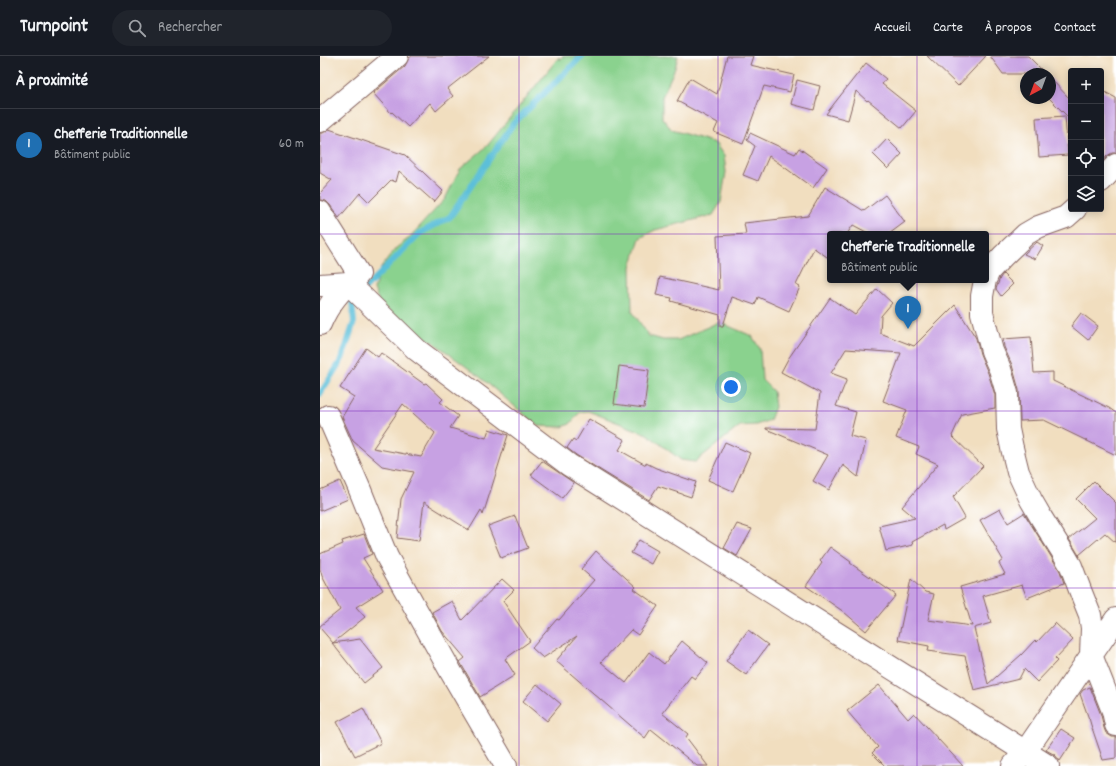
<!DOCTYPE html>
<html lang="fr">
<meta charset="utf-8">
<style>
:root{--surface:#171b24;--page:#20242c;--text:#f1f3f6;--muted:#9ea1a6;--line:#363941;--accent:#1f6fb2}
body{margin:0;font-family:Dekko,sans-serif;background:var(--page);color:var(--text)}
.controls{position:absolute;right:12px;top:12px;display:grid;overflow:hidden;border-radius:4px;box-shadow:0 2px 10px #0003}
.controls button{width:36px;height:36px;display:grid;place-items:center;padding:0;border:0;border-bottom:1px solid var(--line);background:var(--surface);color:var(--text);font:20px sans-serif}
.compass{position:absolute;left:700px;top:12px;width:36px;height:36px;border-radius:50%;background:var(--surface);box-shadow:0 2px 10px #0003;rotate:221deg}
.you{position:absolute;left:411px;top:331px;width:14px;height:14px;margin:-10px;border:3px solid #fff;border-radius:50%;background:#1a73e8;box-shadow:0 0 0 6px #1a73e833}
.badge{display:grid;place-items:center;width:26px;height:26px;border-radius:50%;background:var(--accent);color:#fff;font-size:13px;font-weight:700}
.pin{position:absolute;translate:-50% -33px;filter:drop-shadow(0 1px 2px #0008)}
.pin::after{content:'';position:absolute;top:21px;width:14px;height:12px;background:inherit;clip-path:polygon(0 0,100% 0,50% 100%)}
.popup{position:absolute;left:507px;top:175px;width:162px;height:52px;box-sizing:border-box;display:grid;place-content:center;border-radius:4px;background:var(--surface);filter:drop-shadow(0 1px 3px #0005);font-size:13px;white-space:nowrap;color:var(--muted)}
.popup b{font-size:15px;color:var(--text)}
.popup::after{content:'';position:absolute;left:50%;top:100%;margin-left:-8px;border:8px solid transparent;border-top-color:var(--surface)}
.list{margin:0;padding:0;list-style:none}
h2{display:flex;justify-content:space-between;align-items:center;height:52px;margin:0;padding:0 16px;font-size:17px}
h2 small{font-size:13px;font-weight:400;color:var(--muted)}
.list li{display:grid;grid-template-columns:26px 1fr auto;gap:12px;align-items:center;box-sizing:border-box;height:72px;padding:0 16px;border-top:1px solid var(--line)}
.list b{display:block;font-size:15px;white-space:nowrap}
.list p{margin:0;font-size:13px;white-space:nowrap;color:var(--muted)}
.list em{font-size:13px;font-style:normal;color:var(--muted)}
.icon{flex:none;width:22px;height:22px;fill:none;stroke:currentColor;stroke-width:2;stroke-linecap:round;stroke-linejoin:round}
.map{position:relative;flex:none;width:796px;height:710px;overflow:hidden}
header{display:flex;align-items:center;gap:24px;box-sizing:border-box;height:56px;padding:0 20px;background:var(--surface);border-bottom:1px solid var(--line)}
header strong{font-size:19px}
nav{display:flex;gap:22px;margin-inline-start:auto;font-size:14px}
.search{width:280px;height:36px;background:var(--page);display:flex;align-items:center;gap:10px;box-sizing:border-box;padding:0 14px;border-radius:22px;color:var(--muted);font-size:15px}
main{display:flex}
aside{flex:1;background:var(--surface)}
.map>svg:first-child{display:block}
.green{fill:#8ad28e;stroke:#6a785c}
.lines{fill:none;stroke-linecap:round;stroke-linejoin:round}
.stream{stroke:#5bbfd9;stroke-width:6}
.building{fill:#c7a1e3;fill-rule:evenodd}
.minor-casing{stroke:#84625f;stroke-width:24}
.minor{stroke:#fff;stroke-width:22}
.grid{fill:none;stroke:#7b2cbf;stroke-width:1;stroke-opacity:0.55}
</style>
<header>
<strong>Turnpoint</strong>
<div class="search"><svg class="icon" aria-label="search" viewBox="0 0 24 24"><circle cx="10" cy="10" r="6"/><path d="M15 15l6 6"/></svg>Rechercher</div>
<nav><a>Accueil</a><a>Carte</a><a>À propos</a><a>Contact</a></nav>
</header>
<main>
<aside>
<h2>À proximité<small></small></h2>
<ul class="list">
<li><span class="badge">1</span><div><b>Chefferie Traditionnelle</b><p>Bâtiment public</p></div><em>60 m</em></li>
</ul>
</aside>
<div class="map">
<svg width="796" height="710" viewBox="0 0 796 710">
<rect width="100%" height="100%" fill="#fff"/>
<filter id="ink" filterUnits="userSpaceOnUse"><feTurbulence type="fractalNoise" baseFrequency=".025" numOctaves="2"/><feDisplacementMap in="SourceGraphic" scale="8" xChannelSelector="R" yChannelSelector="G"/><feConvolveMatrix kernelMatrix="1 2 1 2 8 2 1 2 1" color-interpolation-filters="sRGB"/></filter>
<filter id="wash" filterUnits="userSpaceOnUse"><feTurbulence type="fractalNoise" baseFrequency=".012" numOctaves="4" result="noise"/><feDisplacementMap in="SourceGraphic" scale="16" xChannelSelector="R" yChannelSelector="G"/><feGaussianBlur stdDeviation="0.9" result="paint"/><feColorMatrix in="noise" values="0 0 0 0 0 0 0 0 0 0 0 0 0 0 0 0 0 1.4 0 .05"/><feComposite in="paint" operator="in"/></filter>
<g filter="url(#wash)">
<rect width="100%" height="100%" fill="#f1debf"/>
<path class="green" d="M243,0h115l-3,12 -13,29v21l10,12 43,13 9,13 2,16 -5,30 -8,13 -58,15 -15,8 -9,29 1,44 17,25 14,4h15l41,-18 33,14 8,13 2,31 11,11 2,16 -5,13 -14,5 -16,1 -45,36 -14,-2 -34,-26 -59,-23 -8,1 -10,12 -8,3 -24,-1 -58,-49 -47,-35 -27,-15 -27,-25 -5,-13 7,-21 15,-20 12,-9 37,-40 15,-30 27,-23 72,-89 1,3z"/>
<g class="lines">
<path class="stream" d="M0,338l22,-35 12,-37 -2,-20 68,-69 30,-16 63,-93 69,-68"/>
</g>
<g id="blocks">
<path class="building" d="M92,0h77l-42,33 6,7 -17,15 -6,-8 -22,24 -16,-15 -1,1 -18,-20 32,-27 4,-8z
M407,0h26l-3,9 44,10 -4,17 -26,-6 -21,58 -29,-12 4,-9 -41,-22 13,-23 27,16z
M607,0h59l-28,30z
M670,0h38l18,18h-20v1l-1,-1h-22z
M546,7l20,16 -4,5 34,27 -14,17 -34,-28 -1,1 -11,-10 -8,29 -22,-6z
M730,22l21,22v20l-22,-22h1z
M477,24l23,6 -6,24 -23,-6z
M781,34l15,8v55h-4l-5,3 -6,7z
M745,60l3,39 -29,2 -3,-39z
M9,73l76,26 38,36 -9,11 -35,-31 -3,11 -5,-2 -22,22 -9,-9 -21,25 -9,-13 -4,-4 -6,-1v-7l12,-13 -12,-7v-40h3z
M430,77l45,21 4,-6 28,20 -14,20 -44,-32 -11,25 -15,-6 12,-29 -8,-6z
M567,83l15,15 -14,15 -15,-15z
M505,131l39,24 21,-16 20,27 -16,12h-19l-17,-9 -6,9h-17v25l-16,-11 -18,37 4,2 -11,24 -31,-14 -3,8 -23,-8 -9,29h-3v-11l-49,-14 1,-3 -16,-3 4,-18 59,13 -2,-54 29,-2 -2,-11 64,-7z
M717,186l6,4 -8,13 -11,-5z
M683,218l10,10 -12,12 -5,-7 4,-11z
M557,233l15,14 -11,13 -1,17 34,13 41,-41 21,33 4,16 8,19 7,22v13l-33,6 -10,22 31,30 -30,31 12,21 -21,12 -1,-5 -31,17 1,3 -27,6 -7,-25 36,-8 -13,-11 36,-43 -22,-10 3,-7 -23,-9 11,-28 -24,-9 18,-48 -55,-4 -15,24 16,6 -11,27 20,6 -6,24 16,4 -8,37 -15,-12 -14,25 -16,-9 15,-26 -62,-26v-1l49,1 5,-36 -39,-21 7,-13 42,-61 25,17z
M761,257l17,13 -10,14 -17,-14z
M711,281l3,36 19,-1v9l56,27 7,5v42l-72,-35 -24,1 -1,-31 -7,-25 -8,-18 -1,-8z
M46,292l12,9 3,-4 43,31 2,-1 17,16 -3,3 18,14 -8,12 36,10 3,-9 19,6 -25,80 -2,-5 -12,20 -45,-28 -5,39 -22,-3 4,-39 13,-27 -32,-6 -29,-25 -11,-24 12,-20 -14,-9zM83,348l32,29 -14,24 -48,-9z
M299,310l30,4 -5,38 -30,-4z
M269,363l36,21 -6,10 27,15v-2l10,5 40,14 -5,15 -33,-11 -9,14 -73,-45 -9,-7 6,-9 3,2z
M405,386l25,11 -17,38 -25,-11z
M222,405l32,22 -12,15 -31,-23z
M20,425l8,18 -28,12v-21z
M774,425l22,22v40l-11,-10 -26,22 1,2 -11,-18 26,-21 -19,-19z
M680,453l8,14 16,-10 36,58 4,12 -37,15 -5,-13 -39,11 8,27 -17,5 14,56 33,-29 14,-15 2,2 18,-19 18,17 -18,19 2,2 -20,21 -13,-13 -5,10 -45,11 -9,-34 -37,-5 1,-5 -31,-6 13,-61 14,13 9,2 -6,26 44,6 -12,-39 45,-13 -6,-11 4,-3 -23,-40z
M195,460l13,32 -27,10 -13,-32z
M417,468l15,5 -15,27 -13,-8z
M44,478l8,20 -9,4 20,32 -27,17 9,10 -32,26 27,-4 23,29 -19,15 -32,-40h1l-13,-15v-2l20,-16 -18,-34 -2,-7v-15l23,-10 -1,-3z
M319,484l19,11 -7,13 -20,-11z
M510,491l21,15 -1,1 46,32 -30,36 -22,-19 -38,-26 16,-23 -2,-2z
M276,495l40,36 -2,2 24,17 -20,29 -7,-5 -30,32 25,21 23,-31 15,12 18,-23 26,22 -13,16 -4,-3 -29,37 26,21 -2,3 22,29h-11l-46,-37 -6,9 -89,-77 21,-25 -34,22 -11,-10 25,-29 2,1 35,-40 -13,-11z
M182,523l12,11 -11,11 27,40 -25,18 10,16 -35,22 -20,-35 5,-4 -23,-27 -10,-19 20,-11 10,19z
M428,574l20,15 -22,30 -20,-14z
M217,628l24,20 -14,17 -24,-20z
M559,629l29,34 6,-6 49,53h-78l-13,-13 6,-6 -31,-36z
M770,631l11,28 3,13 2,5 6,4h4v21l-13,2 -12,-35 -2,-7v1l-9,-25 3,-4z
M43,652l18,35 -26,13 -18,-34z
M741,673l14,9 -15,23 -5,-6 -9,-5z"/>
</g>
</g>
<g filter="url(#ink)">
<use href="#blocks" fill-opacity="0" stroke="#84625f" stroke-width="1"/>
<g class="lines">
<g class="minor-casing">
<path id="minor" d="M0,65l77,-65
M781,125l15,-16
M0,156l39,62c-16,13 -31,30 -39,50
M666,222l3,-7 14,-15 23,-22 12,-7 28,-10 9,-8
M665,224l-3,16v17l6,23 4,15 8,18 7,24 1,36 4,19 6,24 13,28 11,19 22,35 7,12 9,24 10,25 2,13 -1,27 22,56 3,14
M0,229l28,-2 69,67 152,115 479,301
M8,360l32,74 27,67 64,115 55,94
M693,710l12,-14 91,-133"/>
</g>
<use href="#minor" class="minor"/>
</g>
</g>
<path class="grid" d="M199,0v710M398,0v710M597,0v710M0,178h796M0,355h796M0,532h796"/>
</svg>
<div class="controls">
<button>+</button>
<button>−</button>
<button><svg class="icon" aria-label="locate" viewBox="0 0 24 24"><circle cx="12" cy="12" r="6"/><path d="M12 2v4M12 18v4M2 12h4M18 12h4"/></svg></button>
<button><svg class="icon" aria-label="layers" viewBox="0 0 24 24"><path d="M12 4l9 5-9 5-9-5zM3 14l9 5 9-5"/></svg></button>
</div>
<svg class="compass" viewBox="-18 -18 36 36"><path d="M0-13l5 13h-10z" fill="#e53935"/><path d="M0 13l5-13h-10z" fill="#9ea1a6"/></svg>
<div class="you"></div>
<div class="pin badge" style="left:588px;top:273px">1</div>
<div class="popup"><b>Chefferie Traditionnelle</b>Bâtiment public</div>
</div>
</main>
